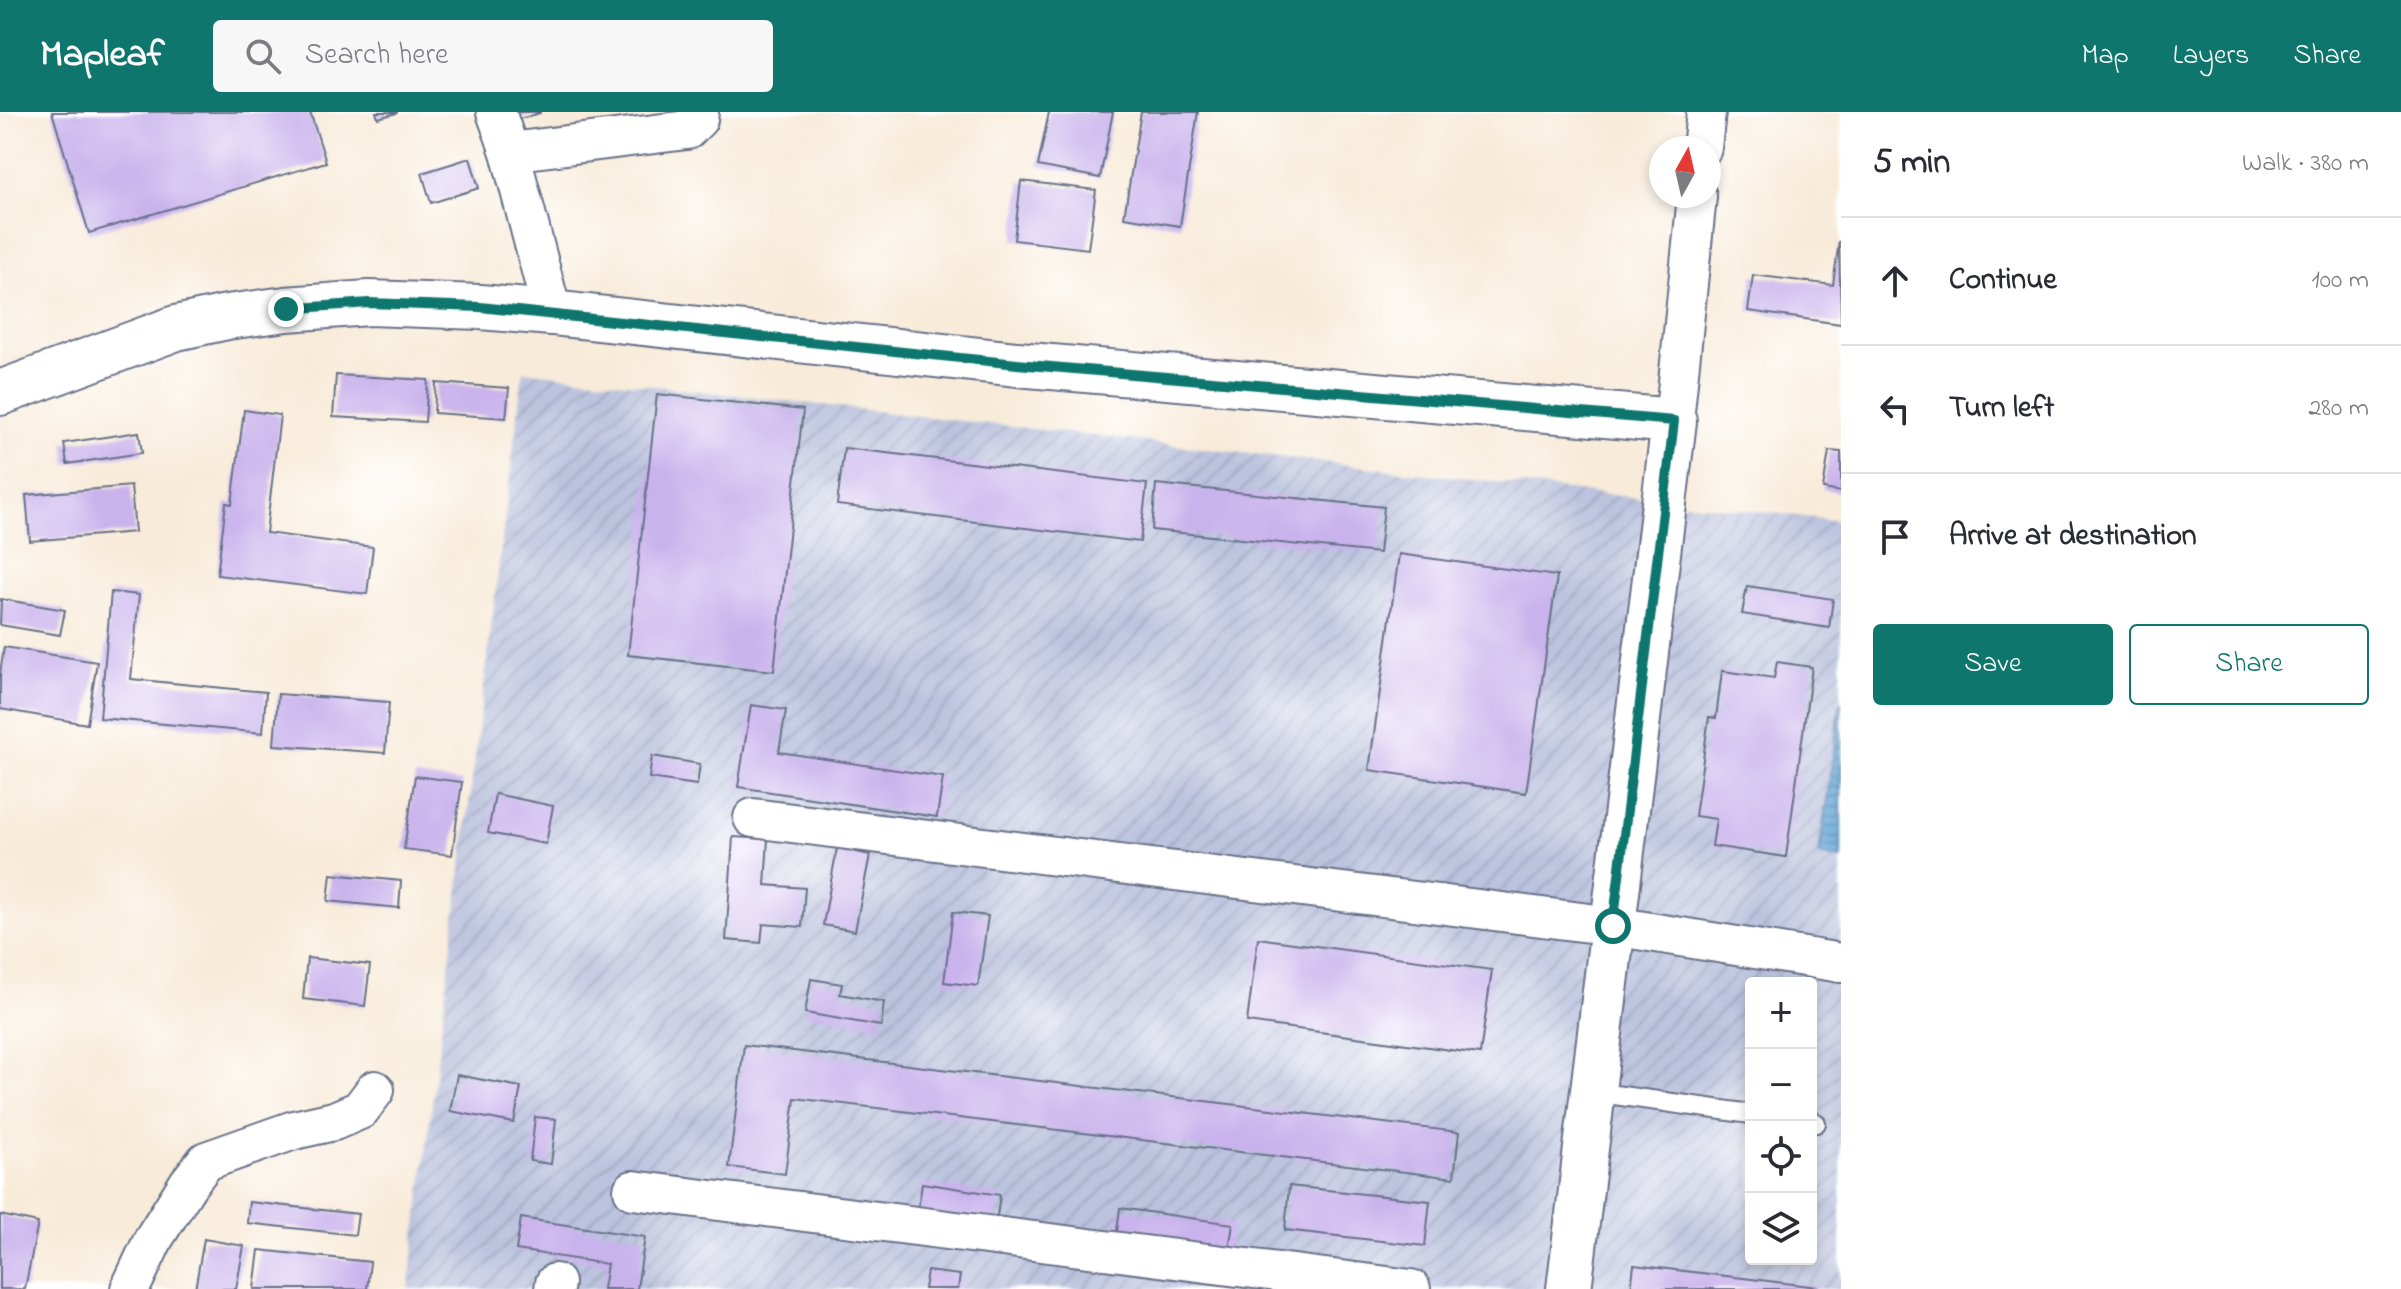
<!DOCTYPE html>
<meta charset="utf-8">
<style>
:root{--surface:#fff;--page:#f7f7f7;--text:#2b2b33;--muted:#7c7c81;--line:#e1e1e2;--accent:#0f766e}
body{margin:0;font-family:"Indie Flower",sans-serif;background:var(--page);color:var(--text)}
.controls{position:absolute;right:24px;bottom:24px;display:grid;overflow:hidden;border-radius:8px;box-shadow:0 4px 12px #0003}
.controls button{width:72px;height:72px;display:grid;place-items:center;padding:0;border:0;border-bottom:2px solid var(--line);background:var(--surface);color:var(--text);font:40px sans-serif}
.compass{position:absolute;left:1649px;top:24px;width:72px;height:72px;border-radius:50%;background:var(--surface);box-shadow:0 4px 12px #0003;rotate:8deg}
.stop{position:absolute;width:24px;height:24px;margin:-18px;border:6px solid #0f766e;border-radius:50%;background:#fff}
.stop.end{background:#0f766e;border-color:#fff;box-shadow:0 2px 8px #0008}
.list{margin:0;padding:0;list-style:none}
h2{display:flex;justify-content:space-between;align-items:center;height:104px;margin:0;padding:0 32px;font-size:34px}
h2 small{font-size:26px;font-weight:400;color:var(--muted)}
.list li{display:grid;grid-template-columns:52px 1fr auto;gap:24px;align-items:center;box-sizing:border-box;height:128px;padding:0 32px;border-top:2px solid var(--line)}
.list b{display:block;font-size:30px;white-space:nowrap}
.list em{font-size:26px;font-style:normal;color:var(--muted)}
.actions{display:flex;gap:16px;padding:24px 32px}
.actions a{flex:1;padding:18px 0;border:2px solid var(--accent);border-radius:8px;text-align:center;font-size:28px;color:var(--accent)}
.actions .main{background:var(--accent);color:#fff}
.icon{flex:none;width:44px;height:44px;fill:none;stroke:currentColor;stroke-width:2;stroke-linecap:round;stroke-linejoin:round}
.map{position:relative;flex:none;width:1841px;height:1177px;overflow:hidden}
header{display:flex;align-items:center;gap:48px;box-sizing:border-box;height:112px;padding:0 40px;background:var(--accent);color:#fff}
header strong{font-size:38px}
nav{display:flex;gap:44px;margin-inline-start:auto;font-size:28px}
.search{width:560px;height:72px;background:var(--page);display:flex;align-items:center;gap:20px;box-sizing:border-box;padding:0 28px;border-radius:8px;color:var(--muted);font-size:30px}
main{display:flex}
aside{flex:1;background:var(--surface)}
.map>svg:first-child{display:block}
.industrial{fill:url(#industrial-furrows);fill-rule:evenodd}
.water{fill:url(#water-rules);stroke:#3e6a9a;stroke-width:2}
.building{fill:#c9b3ec}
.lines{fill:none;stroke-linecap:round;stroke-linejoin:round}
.service-casing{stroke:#687189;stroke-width:22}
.minor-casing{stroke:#687189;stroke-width:42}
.tertiary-casing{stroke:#687189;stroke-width:48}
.service{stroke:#fff;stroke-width:18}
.minor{stroke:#fff;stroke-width:38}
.tertiary{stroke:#fff;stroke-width:44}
.route{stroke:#0f766e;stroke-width:10}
</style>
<header>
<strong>Mapleaf</strong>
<div class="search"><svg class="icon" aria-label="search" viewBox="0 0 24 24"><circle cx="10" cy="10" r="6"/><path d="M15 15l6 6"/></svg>Search here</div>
<nav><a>Map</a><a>Layers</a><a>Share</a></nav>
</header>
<main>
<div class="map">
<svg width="1841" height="1177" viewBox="0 0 1841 1177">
<defs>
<pattern id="industrial-furrows" width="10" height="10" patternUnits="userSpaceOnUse" patternTransform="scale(2)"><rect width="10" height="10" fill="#bcc3de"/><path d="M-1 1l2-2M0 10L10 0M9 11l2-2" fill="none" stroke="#a1a8c1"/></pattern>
<pattern id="water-rules" width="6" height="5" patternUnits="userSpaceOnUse" patternTransform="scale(2)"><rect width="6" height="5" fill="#60a4d5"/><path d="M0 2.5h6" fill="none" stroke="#4e86b0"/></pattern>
</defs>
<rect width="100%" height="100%" fill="#fff"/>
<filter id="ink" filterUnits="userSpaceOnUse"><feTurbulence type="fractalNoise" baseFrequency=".0125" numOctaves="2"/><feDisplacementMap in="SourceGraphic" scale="16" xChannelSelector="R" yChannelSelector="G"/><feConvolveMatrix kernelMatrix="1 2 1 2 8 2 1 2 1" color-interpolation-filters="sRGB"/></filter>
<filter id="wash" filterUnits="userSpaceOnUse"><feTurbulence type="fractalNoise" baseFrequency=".006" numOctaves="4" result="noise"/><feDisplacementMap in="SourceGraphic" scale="32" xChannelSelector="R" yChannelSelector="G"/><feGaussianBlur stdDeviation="1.8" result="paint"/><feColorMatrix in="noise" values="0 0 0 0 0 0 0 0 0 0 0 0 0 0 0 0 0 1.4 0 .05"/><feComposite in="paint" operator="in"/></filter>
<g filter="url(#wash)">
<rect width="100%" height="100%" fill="#f8ebd9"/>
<path class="industrial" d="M523,259l1318,150v768h-1432zM1751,871h60v276h-60z"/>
<path class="water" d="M1841,589v158l-22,-4z"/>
<g id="blocks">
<path class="building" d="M52,0h258l16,50 -237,71z
M376,0h21v1l-19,5z
M514,0h26v1l-24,7z
M1049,0h64l-13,66 -62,-12z
M1141,0h57l-18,114 -56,-9z
M470,46l9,30 -48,15 -9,-30z
M1021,69l75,9 -8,59 -74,-9z
M1839,129l2,83 -93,-13 5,-36 80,10z
M336,263l92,5 -3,42 -92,-5z
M436,271l73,5 -3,30 -72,-5z
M657,282l146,16 -29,261 -146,-16z
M244,298l36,5 -14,118 107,14 -6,47 -150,-19 9,-72 6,1z
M139,320l3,21 -75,11 -3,-21z
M844,336l303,36 -7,58 -303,-37z
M1829,339l12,1v40l-18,-3z
M1156,372l228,23 -5,46 -227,-23z
M131,374l4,46 -105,9 -4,-46z
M1399,442l158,22 -31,217 -157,-23z
M1747,474l86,13 -4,29 -87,-14z
M111,480l28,3 -8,84 135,13 -3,41 -163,-15z
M1,487l64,11 -5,25 -60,-10z
M4,535l93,15 -10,62 -87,-15v-36z
M1777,550l35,5 -26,190 -74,-11 4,-27 -21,-3 14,-99 7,1 6,-47 52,7z
M278,582l111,8 -4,51 -111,-8z
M751,593l35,5 -7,42 164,25 -6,40 -199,-30z
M652,644l48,8 -3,21 -48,-7z
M415,664l47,6 -10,73 -48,-6z
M495,682l58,12 -7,38 -58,-11z
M733,725l35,2 -3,46 40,3 -3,39 -39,-3 -2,19 -35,-3z
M837,736l33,7 -15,76 -32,-6z
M331,762l70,7 -2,27 -71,-7z
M953,800l35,4 -10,70 -34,-4z
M1258,826l234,32 -12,84 -233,-32z
M307,846l63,7 -5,41 -62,-7z
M811,867l31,5 -2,10 44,8 -3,24 -76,-13z
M744,933l715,87 -5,46 -659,-80 -10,76 -56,-7z
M457,963l64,12 -7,36 -64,-12z
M535,1005l21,2 -5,45 -21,-3z
M922,1071l78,12 -4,28 -78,-13z
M1289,1074l141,15 -5,45 -140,-16z
M249,1090l109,12 -3,21 -108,-12z
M1120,1096l113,16 -5,31 -112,-16z
M0,1103l38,8 -13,66h-25z
M521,1106l124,19 -8,52h-34l4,-25 -91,-14z
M204,1127l40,7 -8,43h-41z
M259,1138l111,12 -3,27h-113z
M1634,1153l184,22v2h-187z
M927,1159l33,4 -2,14h-34z"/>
</g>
</g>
<g filter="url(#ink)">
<use href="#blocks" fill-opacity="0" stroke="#687189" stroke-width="2"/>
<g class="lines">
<g class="service-casing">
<path id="service" d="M1593,980l158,22
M1811,1010l5,1"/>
</g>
<g class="minor-casing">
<path id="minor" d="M496,0l14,40 42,161
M1702,36l4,-36
M510,40l177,-22 11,-11 1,-7
M1674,309l23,-225
M753,706l860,108 228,37
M633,1078l778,99
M130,1177l24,-51 34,-54 18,-23 88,-31 40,-9 26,-11 15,-20
M554,1177l1,-6"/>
</g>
<g class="tertiary-casing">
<path id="tertiary" d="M0,281l176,-65 51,-11 59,-8 83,-6 111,4 72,6 465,51 657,57 -105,868"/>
</g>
<use href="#service" class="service"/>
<use href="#minor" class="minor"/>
<use href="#tertiary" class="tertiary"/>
</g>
</g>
<g class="lines" filter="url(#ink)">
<path class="route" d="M286,197l83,-6 111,4 537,57 657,57 -61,505"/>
</g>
</svg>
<div class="controls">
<button>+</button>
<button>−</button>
<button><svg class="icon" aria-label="locate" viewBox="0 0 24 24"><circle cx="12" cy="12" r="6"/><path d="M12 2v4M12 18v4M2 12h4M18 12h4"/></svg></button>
<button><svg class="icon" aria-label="layers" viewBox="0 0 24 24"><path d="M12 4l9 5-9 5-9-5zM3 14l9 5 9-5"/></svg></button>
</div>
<svg class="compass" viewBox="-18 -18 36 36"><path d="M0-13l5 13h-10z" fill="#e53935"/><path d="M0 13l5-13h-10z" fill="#7c7c81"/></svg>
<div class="stop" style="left:1613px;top:814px"></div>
<div class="stop end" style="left:286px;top:197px"></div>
</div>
<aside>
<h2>5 min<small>Walk · 380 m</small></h2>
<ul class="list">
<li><svg class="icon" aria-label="ahead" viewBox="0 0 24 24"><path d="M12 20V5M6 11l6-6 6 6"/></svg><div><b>Continue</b></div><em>100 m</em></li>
<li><svg class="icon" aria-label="left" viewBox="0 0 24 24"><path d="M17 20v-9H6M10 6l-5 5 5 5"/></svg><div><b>Turn left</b></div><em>280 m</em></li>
<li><svg class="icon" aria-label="arrive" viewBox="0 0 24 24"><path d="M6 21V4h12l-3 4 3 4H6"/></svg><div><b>Arrive at destination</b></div></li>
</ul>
<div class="actions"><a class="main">Save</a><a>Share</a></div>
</aside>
</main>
